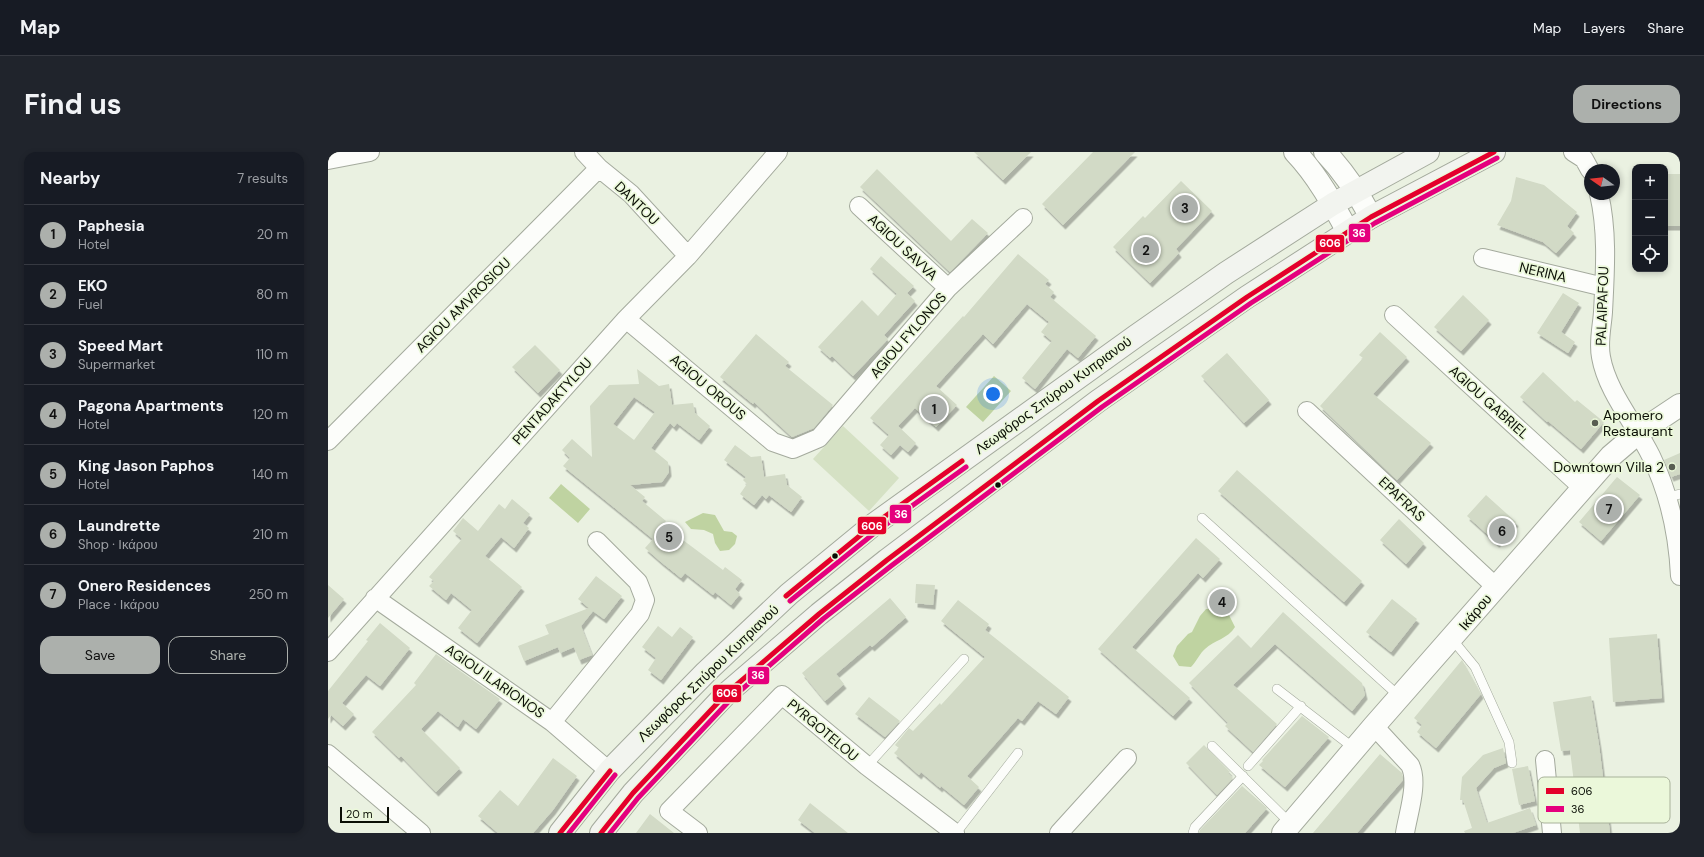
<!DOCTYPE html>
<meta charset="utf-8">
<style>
:root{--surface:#171b24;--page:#20242c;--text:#f1f3f6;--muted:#9ea1a6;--line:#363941;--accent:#acb0ac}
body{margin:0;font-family:"DM Sans",sans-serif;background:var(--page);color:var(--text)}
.controls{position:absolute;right:12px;top:12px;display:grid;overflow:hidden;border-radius:8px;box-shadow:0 2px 6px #0003}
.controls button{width:36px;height:36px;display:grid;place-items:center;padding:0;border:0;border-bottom:1px solid var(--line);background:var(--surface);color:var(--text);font:20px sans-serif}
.compass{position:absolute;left:1256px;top:12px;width:36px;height:36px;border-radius:50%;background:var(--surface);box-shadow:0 2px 6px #0003;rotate:284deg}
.scale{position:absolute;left:12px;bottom:10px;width:49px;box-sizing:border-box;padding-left:4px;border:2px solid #0a0e05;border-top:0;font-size:11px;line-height:14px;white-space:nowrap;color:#0a0e05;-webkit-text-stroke:3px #ebf8da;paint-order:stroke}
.you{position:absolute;left:665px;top:242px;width:14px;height:14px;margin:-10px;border:3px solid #fff;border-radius:50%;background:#1a73e8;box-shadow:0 0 0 6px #1a73e833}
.badge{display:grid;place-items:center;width:26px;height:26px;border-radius:50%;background:var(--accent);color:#111;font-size:13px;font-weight:700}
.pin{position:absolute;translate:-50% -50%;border:2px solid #fff;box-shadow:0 1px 4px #0006}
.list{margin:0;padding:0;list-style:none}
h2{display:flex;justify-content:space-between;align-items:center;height:52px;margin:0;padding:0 16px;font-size:17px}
h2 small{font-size:13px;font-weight:400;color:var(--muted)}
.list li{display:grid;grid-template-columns:26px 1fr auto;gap:12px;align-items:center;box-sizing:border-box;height:60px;padding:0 16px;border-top:1px solid var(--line)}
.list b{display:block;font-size:15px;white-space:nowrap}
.list p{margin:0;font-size:13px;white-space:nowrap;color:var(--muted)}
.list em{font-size:13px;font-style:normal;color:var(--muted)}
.actions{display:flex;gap:8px;padding:12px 16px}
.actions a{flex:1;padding:9px 0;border:1px solid var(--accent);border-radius:12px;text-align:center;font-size:14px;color:var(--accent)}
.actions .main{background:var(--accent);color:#111}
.icon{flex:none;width:22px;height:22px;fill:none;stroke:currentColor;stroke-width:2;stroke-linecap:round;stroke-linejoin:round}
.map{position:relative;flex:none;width:1352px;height:681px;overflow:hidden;border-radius:12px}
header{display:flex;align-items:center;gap:24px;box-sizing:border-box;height:56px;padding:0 20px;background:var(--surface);border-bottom:1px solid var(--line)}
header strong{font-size:19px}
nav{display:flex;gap:22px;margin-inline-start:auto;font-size:14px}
.intro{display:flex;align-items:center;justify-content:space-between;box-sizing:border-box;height:96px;padding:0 24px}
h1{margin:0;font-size:28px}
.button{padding:10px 18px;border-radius:12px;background:var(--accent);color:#111;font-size:14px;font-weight:700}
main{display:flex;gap:24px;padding:0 24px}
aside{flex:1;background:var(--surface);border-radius:12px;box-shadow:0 2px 6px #0003}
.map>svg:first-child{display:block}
.green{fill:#d5e1c4}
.water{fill:#bfd3a1}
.building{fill:#d2dac6;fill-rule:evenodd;filter:url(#shadow)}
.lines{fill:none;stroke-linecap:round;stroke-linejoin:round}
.service-casing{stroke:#a4aa9d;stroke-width:10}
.minor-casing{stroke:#a4aa9d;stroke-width:20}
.tertiary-casing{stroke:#a4aa9d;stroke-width:24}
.secondary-casing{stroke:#a4aa9d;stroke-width:24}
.service{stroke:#fcfdfa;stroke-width:9}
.minor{stroke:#fcfdfa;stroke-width:18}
.tertiary{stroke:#fcfdfa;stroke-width:22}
.secondary{stroke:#f2f4ef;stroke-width:22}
.bus-1-casing{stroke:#ebf8da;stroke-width:8}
.bus-2-casing{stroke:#ebf8da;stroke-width:8}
.bus-1{stroke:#e4002b;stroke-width:5}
.bus-2{stroke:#e5007d;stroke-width:5}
.poi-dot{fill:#585d52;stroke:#ebf8da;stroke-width:1.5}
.bus-dot{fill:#0a0e05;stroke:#ebf8da;stroke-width:1.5}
.labels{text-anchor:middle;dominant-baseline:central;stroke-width:3.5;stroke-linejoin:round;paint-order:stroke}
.street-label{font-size:14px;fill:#0a0e05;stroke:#ebf8da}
.poi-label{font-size:14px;fill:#0a0e05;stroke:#ebf8da;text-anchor:start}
.key{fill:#ebf8da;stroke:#a8b29a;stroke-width:1}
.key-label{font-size:11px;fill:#0a0e05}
.line-badge{stroke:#ebf8da;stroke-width:1.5}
.badge-label{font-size:11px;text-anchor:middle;font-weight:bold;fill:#fff}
</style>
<header>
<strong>Map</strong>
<nav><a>Map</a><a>Layers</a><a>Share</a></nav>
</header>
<div class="intro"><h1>Find us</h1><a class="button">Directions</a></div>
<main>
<aside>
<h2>Nearby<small>7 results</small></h2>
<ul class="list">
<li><span class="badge">1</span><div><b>Paphesia</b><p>Hotel</p></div><em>20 m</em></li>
<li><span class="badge">2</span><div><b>EKO</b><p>Fuel</p></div><em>80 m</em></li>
<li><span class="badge">3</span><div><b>Speed Mart</b><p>Supermarket</p></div><em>110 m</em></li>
<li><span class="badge">4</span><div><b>Pagona Apartments</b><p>Hotel</p></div><em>120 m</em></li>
<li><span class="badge">5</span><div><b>King Jason Paphos</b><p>Hotel</p></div><em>140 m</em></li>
<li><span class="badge">6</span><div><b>Laundrette</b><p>Shop · Ικάρου</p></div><em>210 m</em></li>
<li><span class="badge">7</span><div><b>Onero Residences</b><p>Place · Ικάρου</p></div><em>250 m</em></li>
</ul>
<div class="actions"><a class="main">Save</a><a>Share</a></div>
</aside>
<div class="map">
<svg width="1352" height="681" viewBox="0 0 1352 681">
<defs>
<filter id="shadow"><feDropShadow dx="2.5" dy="4.5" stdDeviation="0" flood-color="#0004"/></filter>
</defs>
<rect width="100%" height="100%" fill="#eaf1e1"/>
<path class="green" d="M515,274l56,52 -30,33 -56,-52z"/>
<path class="water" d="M666,224l17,15 -28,31 -17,-15z
M233,332l29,25 -12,14 -29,-25z
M375,361l12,2 9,16 8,1 5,4 -2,8 -6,6 -9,1 -5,-8 -2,-9 -9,-4 -13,-1 -6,-7z
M890,456l11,7 6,12c-7,12 -21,13 -30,22 -5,4 -9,13 -14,18l-12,-1 -6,-10 4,-10 11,-12 4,-2 8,-16 6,-7z"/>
<path class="building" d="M646,0h57l-28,28z
M765,0h42l-72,73 -21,-21z
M549,17l74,72 21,-22 16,14 -38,39 -90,-85z
M1337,22h15v52h-15z
M1188,25l28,8 33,27 -10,14 7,7 -18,20 -13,-11 -46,-17 14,-24z
M853,29l31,30 -36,38 3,4 -29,30 -37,-36 30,-31 2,2z
M690,102l31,26 -4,4 9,8 -4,5 46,39 -18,22 -11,-9 -32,40 -13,-11 30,-37 -11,-9 8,-10 -22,-18 -34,40 -10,-10 -47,52 21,19 -21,22 -21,-19 -17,18 18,17 -8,9 -8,-7 -9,10 -11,-10 9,-10 -19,-17 93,-102 1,1z
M553,104l33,30 -7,7 8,8 -31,34 4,4 -35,37 -21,-20 -2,2 -12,-11 44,-47 16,16 19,-22 -27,-25z
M1235,141l16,10 -18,29 14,10 -7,11 -31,-20z
M1135,143l26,25 -28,31 -27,-24z
M1052,180l27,25 -34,37 58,49 -34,37 -77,-74 43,-48 -4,-3z
M428,182l33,28 -4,4 48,39 -19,23 -22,9 -38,-35 -1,2 -33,-27z
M207,193l25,25 -22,23 -26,-26z
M899,201l42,47 -25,23 -43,-47z
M309,217l22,17 10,-2 3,21 21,-2 2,10 15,13 -11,14 -22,-17 -3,4 -4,-4 -19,25 17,14 1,10 -7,10 -32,3 15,12 -3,4 24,20 -3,4 60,45 2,-3 17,13 -7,9 5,5 -9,11 -16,-13 -2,3 -28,-22 -4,5 -20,-16 -16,-14 8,-9 -90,-73 7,-8 -8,-8 10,-11 20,18 -2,-51 19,-21 30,-1zM306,245l21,15 -21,28 -21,-16z
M1215,220l32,30 2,-2 27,22 -23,27 -33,-28 -1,1 -27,-25z
M407,293l16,12 10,-1 3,21 21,-3 2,11 15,12 -11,15 -22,-17 -3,4 -4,-4 -8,10 -14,-11 7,-10 -4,-4 3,-3 -22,-17z
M1352,301v21l-9,3 -7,-17z
M909,318l125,111 -18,21 -126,-111z
M1289,325l23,18 -39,46 -22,-19z
M1158,343l30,27 -19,21 -30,-27z
M184,347l18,15 -7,9 6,5 -15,20 -13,-11 -16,19 37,31 -45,56 -19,-15 14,-18 -21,-17 -5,7 -17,-14 5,-5 -5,-4 33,-38 -9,-8 10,-13 15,13 21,-27 6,5z
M1071,367l25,24 -18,21 -26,-24z
M868,386l24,21 -17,19 -5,-5 -66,74 58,51 -17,18 -75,-67z
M268,424l26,20 -18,23 -11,-8 -12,15 11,29 -13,5 -5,-13 -14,6 -2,-6 -34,14 -6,-15 31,-12 -4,-9 44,-17 -11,-9z
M588,432l19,1 -2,20 -18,-2z
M0,433l16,14 -16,19z
M562,446l16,19 -34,30 -2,-2 -34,29 8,10 -19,17 -23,-28z
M1064,447l25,20 -26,33 -25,-20z
M630,448l31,24 -4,6 84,67 -13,17 -18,-13 -16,20 -4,-3 -51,58 12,11 -15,18 -23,-19 -1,2 -19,-16 -2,3 -25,-22 5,-5 -4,-3 14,-17 4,3 27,-28 1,2 44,-48 -44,-36z
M955,460l79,71 3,12 -13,16 -77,-67 -42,41 44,39 -24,28 -28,-26 3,-3 -39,-40 49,-48 13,13z
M52,471l30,25 -30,38 -14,-11 -24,28 12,11 -11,12 -12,-11 -3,4v-28l40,-50 -2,-1z
M330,474l14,11 8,-10 13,10 -32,43 -13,-10 8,-12 -14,-11z
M1329,482l5,64 -49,4 -4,-64z
M108,502l64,45 -24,30 -13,-10 -5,8 -20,-16 -17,18 39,39 -24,24 -35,-36 -2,2 -27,-26 44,-47 -2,-2z
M1134,508l19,34 -45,54 -19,-16 5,-7 -8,-7z
M1263,544l8,49 11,88h-30l-10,-83 -9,1 -8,-49z
M541,545l31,24 -15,16 -30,-23z
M974,564l27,21 -44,50 -26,-22 4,-4 -1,-1z
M876,593l26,27 -2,1 5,5 -16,17 -31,-32z
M1175,596l3,15 -12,5 -18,20 11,35 43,-15 6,17 -23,8h-48l-1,-2 8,-3 -9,-28h-3l2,-23 21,-22z
M1052,602l22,19 1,7 -46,53h-44z
M225,606l24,18 -24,34 -20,23h-35l-20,-17 22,-26 18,16z
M1200,614l7,35 -16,4 -7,-36z
M914,634l25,22 -22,25h-46l1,-3z
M482,651l38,30h-33l-17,-13z
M322,662l24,19h-38z"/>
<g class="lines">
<g class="service-casing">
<path id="service" d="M1340,345l12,-3
M874,366l198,179
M1124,487l23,28 34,75 3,21
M949,537l78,60
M884,594l79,78
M539,614l97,-107
M920,614l53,-60
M628,681l62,-80
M865,681l2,-6 48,-51"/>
</g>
<g class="minor-casing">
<path id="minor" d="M256,0l15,16 32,26 57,62
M1245,0l11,7 6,11
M0,8l42,-8
M1271,42c9,38 6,79 4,118 -1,15 -5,30 -2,45 6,35 35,68 50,99 19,39 27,78 29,120
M531,54l89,82
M1155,106l121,29
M1066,163l190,174
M298,167l147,123 20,7 26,-11 129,-150 75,-70
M979,259l189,176
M0,289l271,-273
M47,446l177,124 57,49
M0,500l298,-333 62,-63 90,-104
M224,570l88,-108 5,-14 -7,-18 -41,-41
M1046,574l36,39c9,17 -2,49 -5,68
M0,602l93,79
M1217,608l7,73
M370,681l-29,-22 113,-116 85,71 88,67
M731,681l68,-75"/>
</g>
<g class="tertiary-casing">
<path id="tertiary" d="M967,0c22,23 38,52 53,80
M997,0c19,20 33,41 46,65
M955,681l91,-107 237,-270 27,-23 42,-28"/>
</g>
<g class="secondary-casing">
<path id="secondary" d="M232,681l49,-62 97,-99 83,-78 84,-69 263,-189 90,-63 107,-69 95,-52
M273,681l32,-40 94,-100 92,-79 68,-54 211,-159 149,-104 124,-80 123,-65"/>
</g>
<use href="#service" class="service"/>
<use href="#minor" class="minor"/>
<use href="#tertiary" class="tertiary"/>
<use href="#secondary" class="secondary"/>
<g class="bus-1-casing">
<path id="bus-1" d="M458,444l87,-71 89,-64
M232,681l50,-62
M273,681l32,-40 94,-100 92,-79 68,-54 211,-159 149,-104 124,-80 123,-65"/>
</g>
<g class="bus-2-casing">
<path id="bus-2" d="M462,449l87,-70 89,-64
M241,681l46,-58
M282,681l28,-35 94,-100 91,-79 68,-53 211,-159 149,-104 124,-80 122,-65"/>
</g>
<use href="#bus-1" class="bus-1"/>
<use href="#bus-2" class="bus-2"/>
</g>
<g class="poi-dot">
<circle cx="1267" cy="271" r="4"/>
<circle cx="1344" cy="315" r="4"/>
</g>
<g class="bus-dot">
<circle cx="670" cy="333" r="3.5"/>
<circle cx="507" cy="404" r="3.5"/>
</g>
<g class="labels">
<g class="street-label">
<text transform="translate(309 51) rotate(44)">DANTOU</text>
<text transform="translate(575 95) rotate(43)">AGIOU SAVVA</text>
<text transform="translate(1215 120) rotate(13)">NERINA</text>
<text transform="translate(135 153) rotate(-45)">AGIOU AMVROSIOU</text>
<text transform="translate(1274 154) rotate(-88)">PALAIPAFOU</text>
<text transform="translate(580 183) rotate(-49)">AGIOU FYLONOS</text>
<text transform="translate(380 235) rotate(40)">AGIOU OROUS</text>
<text transform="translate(725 243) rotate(-36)">Λεωφόρος Σπύρου Κυπριανού</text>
<text transform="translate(224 249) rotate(-48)">PENTADAKTYLOU</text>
<text transform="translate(1161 250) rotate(42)">AGIOU GABRIEL</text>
<text transform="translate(1074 347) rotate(43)">EPAFRAS</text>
<text transform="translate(1147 460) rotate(-50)">Ικάρου</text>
<text transform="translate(380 521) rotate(-44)">Λεωφόρος Σπύρου Κυπριανού</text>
<text transform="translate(167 529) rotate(35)">AGIOU ILARIONOS</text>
<text transform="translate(495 578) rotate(40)">PYRGOTELOU</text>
</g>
<g class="poi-label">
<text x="1275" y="263">Apomero<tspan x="1275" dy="16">Restaurant</tspan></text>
<text x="1336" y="315" text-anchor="end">Downtown Villa 2</text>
</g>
</g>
<rect x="1210" y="625" width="132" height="46" rx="6" class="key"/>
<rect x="1218" y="636" width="18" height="6" fill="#e4002b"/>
<rect x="1218" y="654" width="18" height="6" fill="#e5007d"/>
<g class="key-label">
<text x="1243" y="643">606</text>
<text x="1243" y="661">36</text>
</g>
<g class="line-badge">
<rect x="1020" y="71" width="23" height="20" rx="4" fill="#e5007d"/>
<rect x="987" y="82" width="30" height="19" rx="4" fill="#e4002b"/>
<rect x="561" y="352" width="23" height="20" rx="4" fill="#e5007d"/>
<rect x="529" y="364" width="30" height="19" rx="4" fill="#e4002b"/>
<rect x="419" y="514" width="23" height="19" rx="4" fill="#e5007d"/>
<rect x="384" y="532" width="30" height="19" rx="4" fill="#e4002b"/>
</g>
<g class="badge-label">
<text x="1031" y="85">36</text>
<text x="1002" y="95">606</text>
<text x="573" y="366">36</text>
<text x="544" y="378">606</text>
<text x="430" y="527">36</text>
<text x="399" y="545">606</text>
</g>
</svg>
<div class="controls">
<button>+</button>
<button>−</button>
<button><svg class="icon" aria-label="locate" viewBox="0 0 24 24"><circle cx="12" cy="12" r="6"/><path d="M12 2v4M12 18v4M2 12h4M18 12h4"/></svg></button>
</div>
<svg class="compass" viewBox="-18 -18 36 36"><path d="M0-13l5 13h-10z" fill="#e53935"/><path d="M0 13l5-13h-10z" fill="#9ea1a6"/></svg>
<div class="scale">20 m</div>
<div class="you"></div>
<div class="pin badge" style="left:606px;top:257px">1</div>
<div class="pin badge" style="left:818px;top:98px">2</div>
<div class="pin badge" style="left:857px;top:56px">3</div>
<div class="pin badge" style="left:894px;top:450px">4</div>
<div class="pin badge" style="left:341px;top:385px">5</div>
<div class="pin badge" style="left:1174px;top:379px">6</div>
<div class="pin badge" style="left:1281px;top:357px">7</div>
</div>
</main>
